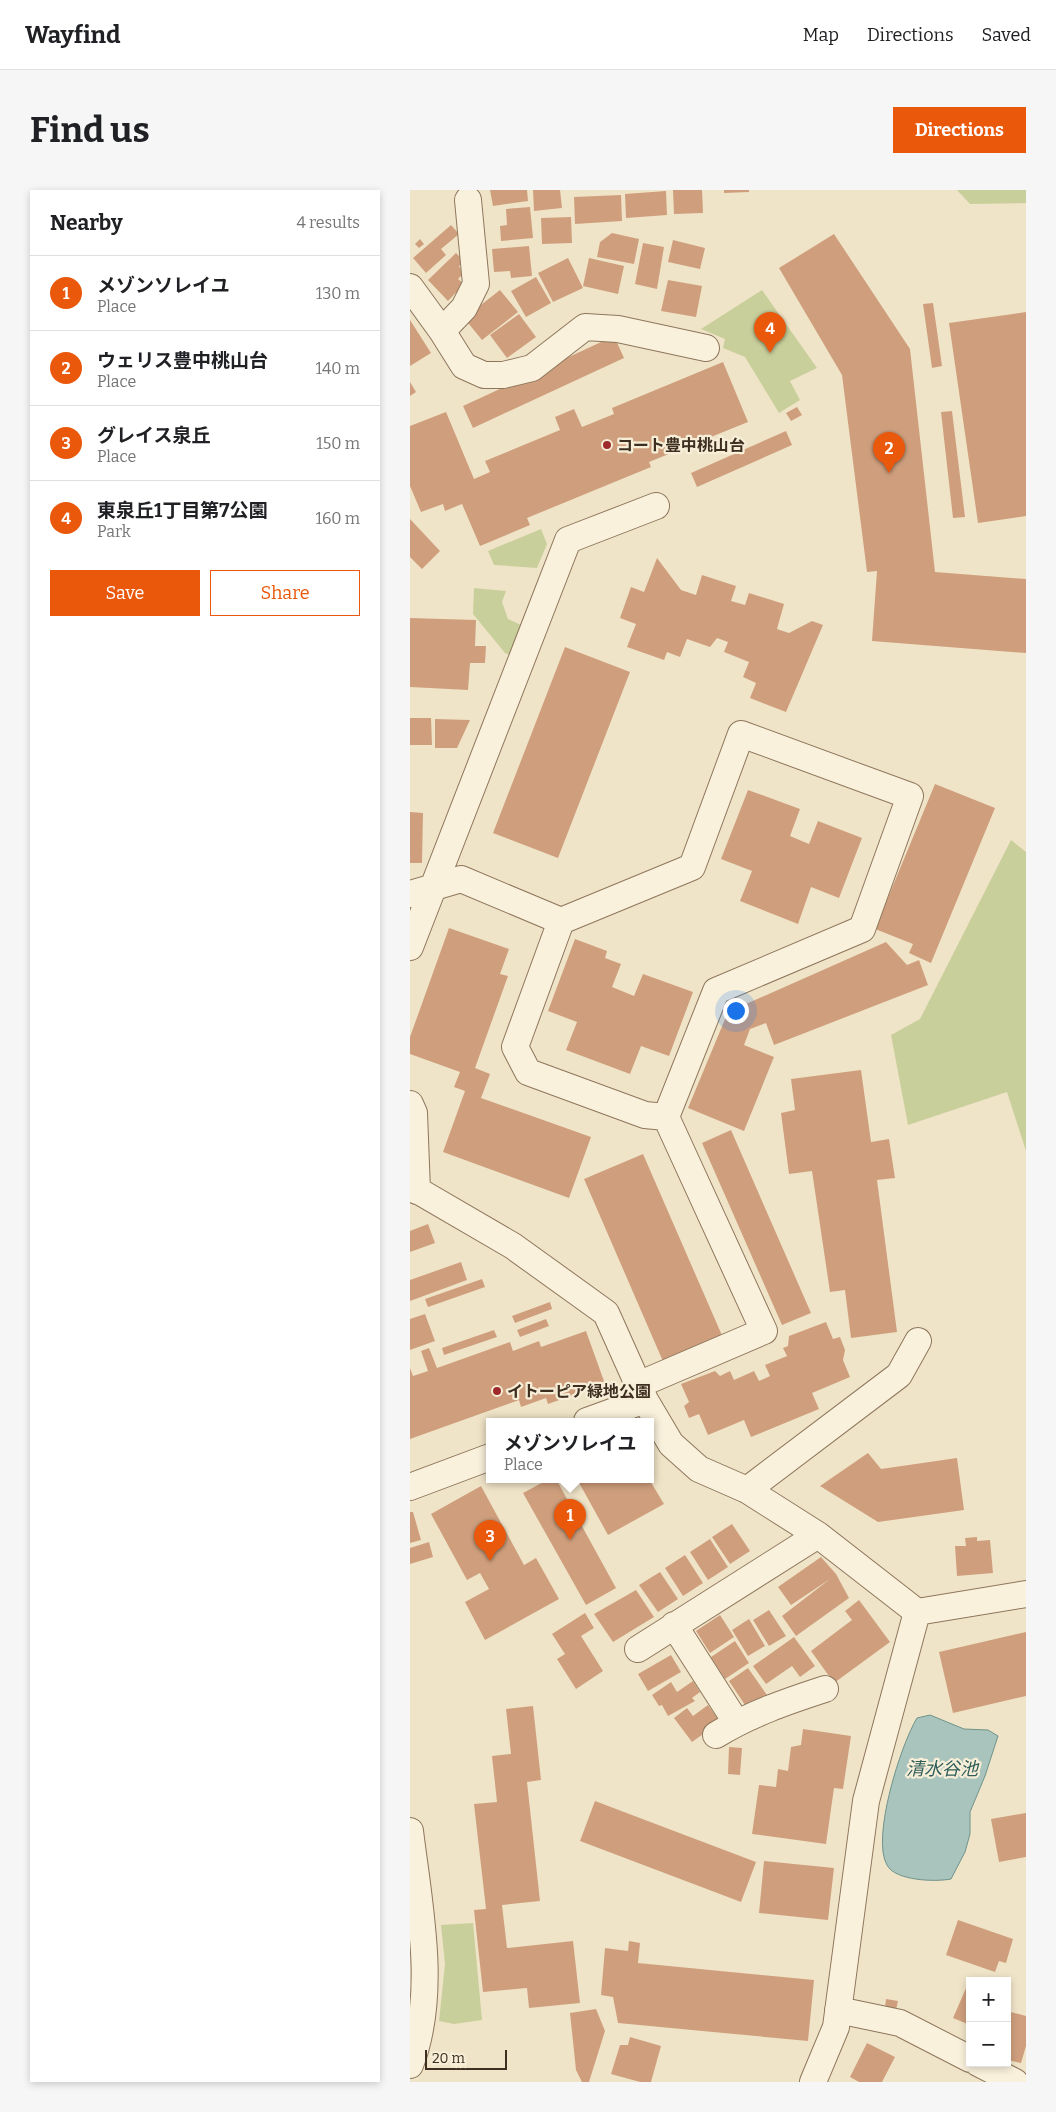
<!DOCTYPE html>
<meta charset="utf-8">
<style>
:root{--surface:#fff;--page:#f6f6f6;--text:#202124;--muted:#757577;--line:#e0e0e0;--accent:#ea580c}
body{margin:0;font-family:Bitter,"Noto Sans JP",serif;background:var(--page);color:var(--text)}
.controls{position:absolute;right:15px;bottom:15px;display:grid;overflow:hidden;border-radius:0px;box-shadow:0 2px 8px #0003}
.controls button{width:45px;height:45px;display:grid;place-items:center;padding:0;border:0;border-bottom:1px solid var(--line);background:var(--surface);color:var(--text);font:25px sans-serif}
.scale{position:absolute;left:15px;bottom:12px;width:82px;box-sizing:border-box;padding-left:5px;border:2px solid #3d2e20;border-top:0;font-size:14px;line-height:18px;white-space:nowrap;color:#3d2e20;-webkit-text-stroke:4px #f7eed8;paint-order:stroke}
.you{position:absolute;left:325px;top:820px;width:18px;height:18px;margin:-12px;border:4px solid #fff;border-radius:50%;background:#1a73e8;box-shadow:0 0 0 8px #1a73e833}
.badge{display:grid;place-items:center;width:32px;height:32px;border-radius:50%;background:var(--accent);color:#fff;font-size:16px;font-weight:700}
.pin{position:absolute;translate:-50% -41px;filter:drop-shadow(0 1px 2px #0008)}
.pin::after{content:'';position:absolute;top:26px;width:18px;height:15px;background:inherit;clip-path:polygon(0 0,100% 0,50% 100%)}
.popup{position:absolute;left:76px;top:1228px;width:168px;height:65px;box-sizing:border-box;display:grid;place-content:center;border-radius:0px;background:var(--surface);filter:drop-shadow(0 1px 4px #0005);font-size:16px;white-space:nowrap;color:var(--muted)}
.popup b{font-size:19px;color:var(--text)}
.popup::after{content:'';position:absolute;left:50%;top:100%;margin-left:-10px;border:10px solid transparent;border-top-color:var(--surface)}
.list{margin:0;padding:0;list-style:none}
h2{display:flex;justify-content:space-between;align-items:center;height:65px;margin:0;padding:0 20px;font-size:21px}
h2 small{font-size:16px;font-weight:400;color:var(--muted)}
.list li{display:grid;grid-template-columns:32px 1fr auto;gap:15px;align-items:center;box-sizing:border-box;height:75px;padding:0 20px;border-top:1px solid var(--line)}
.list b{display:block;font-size:19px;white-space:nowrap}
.list p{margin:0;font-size:16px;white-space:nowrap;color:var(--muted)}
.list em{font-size:16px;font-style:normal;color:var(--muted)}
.actions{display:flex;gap:10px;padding:15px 20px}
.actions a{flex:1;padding:11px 0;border:1px solid var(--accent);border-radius:0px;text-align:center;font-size:18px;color:var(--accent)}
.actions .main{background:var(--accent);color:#fff}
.map{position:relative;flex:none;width:616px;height:1892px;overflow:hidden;border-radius:0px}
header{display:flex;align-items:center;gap:30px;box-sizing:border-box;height:70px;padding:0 25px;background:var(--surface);border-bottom:1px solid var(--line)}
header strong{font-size:24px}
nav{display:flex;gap:28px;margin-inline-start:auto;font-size:18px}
.intro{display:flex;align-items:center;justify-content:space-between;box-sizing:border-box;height:120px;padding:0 30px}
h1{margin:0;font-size:35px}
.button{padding:12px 22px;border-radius:0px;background:var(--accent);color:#fff;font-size:18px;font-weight:700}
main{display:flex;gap:30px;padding:0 30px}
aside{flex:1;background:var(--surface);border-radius:0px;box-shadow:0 2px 8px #0003}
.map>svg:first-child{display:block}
.green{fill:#c9cf9b}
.water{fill:#a9c4bc;stroke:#6f938a}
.building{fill:#cf9f7d}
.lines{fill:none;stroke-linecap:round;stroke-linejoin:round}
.minor-casing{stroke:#8d765c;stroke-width:28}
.minor{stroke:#faf1dc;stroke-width:26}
.poi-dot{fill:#9e2a2b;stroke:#f7eed8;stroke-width:2}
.labels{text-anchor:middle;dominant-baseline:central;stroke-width:4.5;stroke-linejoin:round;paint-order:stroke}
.poi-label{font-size:16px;font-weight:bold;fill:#3d2e20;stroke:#f7eed8;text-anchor:start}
.water-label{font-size:18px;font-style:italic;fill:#2f5d5a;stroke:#f7eed8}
</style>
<header>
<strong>Wayfind</strong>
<nav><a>Map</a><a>Directions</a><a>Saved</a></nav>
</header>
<div class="intro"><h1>Find us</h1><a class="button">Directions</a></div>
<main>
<aside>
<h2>Nearby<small>4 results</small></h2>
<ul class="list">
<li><span class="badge">1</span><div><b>メゾンソレイユ</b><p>Place</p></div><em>130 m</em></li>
<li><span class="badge">2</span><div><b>ウェリス豊中桃山台</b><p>Place</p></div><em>140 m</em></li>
<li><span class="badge">3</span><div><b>グレイス泉丘</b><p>Place</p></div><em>150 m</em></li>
<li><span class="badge">4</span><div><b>東泉丘1丁目第7公園</b><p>Park</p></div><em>160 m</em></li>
</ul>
<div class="actions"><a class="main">Save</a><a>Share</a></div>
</aside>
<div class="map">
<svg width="616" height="1892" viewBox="0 0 616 1892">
<rect width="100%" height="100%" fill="#f0e4c8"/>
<path class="green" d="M547,0h69v13l-56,1z
M352,100l55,78 -27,13 10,19 -21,13 -34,-56 -22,-9 2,-9 -24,-10z
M131,339l6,15 -10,24 -43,-3 -6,-14z
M64,398l32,3 -4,11 6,17 13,6 -11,30 -5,-2 -32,-39z
M601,650l15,12v299l-19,-59 -99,33 -17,-90 29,-16z
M63,1733l9,97 -28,4 -15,-3 6,-57 -4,-39z"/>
<path class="water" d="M520,1525l34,14 24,1 10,6 -13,40 -15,36v22l-5,18 -14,27c-15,3 -56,2 -64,-14 -16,-27 14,-121 30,-147z"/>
<path class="building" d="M80,0h37l1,11 -35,5z
M123,0h27l2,18 -28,3z
M263,0h29l1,23 -29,1z
M314,0h25v2l-25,1z
M256,1l1,24 -41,3 -1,-24z
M211,5l1,26 -47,3 -1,-27z
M120,17l3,31 -32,3 -1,-15 7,-1 -1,-16z
M161,27l1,26 -30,1 -1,-26z
M41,35l8,9 -18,15 5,6 -20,18 -13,-15z
M202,43l27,6 -5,25 -37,-7 3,-15z
M424,44l76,115 25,223 91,7v74l-154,-12 5,-70 -10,1 -25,-197 -63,-107z
M10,49l4,5 -5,4 -4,-4z
M263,50l32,8 -5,21 -32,-7z
M233,53l21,4 -7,42 -22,-5z
M119,56l3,30 -21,2 -1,-7 -16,1 -2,-23z
M46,63l8,8 -5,5 4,8 -5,5 6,5 -16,17 -20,-21z
M158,68l15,30 -30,14 -15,-29z
M179,68l35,8 -6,28 -35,-8z
M126,87l15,26 -25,14 -15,-26z
M258,90l34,6 -6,31 -35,-6z
M90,100l18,22 -36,28 -18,-22z
M523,113l9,63 -10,2 -9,-64z
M616,122v204l-48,7 -29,-200z
M109,124l17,23 -29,21 -17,-23z
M0,130l21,33 -21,13z
M204,146l10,22 -151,70 -10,-22z
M313,172l25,60 -99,40 2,5 -124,51 3,7 -50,21 -18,-42 -17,7 -2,-7 -22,8 -11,-26v-60l36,-14 28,67 16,-7 -5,-11 75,-31 -5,-13 19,-8 8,18 32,-13 -2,-6z
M0,192l6,10 -6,4z
M387,217l5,8 -11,6 -5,-8z
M542,221l13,106 -12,1 -12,-106z
M376,241l6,14 -95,42 -6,-14z
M0,329l30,32 -18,18 -12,-12z
M247,368l24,32 15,5 6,-20 34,11 -5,15 14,4 4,-12 35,11 -7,25 12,4 23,-12 11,4 -37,87 -36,-14 6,-15 -13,-6 6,-15 -25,-10 4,-10 -11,-4 -7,9 -23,-8 -7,18 -13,-5 -3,8 -37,-13 9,-23 -16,-6 11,-31 13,5z
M0,428l66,2 -1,26h11l-1,17h-15l-2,27 -58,-3z
M155,457l65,25 -72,186 -65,-25z
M0,528h21l1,27h-22z
M25,529l35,1 -13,28h-22z
M525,594l60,24 -64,155 -22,-10 4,-9 -38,-15z
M338,600l52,19 -10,27 19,8 9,-23 44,17 -23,60 -28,-11 -13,37 -58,-23 12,-30 -31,-12z
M0,622l13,1 -1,50h-12z
M39,738l60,21 -9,25 8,2 -33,92 15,6 -9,24 110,39 -22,61 -126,-46 22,-61 -11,-4 6,-15 -50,-18v-17z
M165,749l32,12 -2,7 16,6 -9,23 22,9 9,-22 50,18 -24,64 -28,-10 -11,28 -64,-24 11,-28 -29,-11z
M476,752l21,23 12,-5 9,25 -154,60 -8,-22 -16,6 -6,16 30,12 -30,74 -56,-23 40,-96z
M451,880l10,72 18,-3 6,39 -18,2 20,152 -46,6 -6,-48 -15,2 -18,-121 -23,3 -8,-61 14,-3 -4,-31z
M321,940l80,183 -29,12 -80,-182z
M233,964l81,186 -59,26 -81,-187z
M18,1034l7,19 -25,9v-21z
M51,1072l6,18 -57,21v-21z
M72,1089l3,8 -57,20 -3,-8z
M140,1112l2,7 -37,14 -3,-7z
M15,1124l10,27 -25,9v-31z
M136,1129l3,7 -29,11 -3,-7z
M416,1132l7,17 7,-2 5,13 -2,10 7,17 -38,16 7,16 -68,28 -7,-17 -36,15 -9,-21 -10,4 -5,-12 5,-4 -8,-18 34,-13 5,5 10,-5 4,9 20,-9 5,10 11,-5 -5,-11 22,-9 -4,-8 5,-2 1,-10z
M84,1140l3,7 -53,18 -2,-7z
M176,1141l19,53 -57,20 -2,-6 -25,9 -2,-7 -109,39v-71l3,8 15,-5 -7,-20 8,-3 8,20 73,-26 3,9 26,-10 2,6z
M458,1263l13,16 76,-11 7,52 -86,12 -58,-36z
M139,1289h7l60,109 -30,17 -63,-112z
M167,1289h72l15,25 -56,31z
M71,1296l43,79 12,-7 23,41 -74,41 -20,-38 24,-13 -9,-16 -13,7 -36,-66z
M0,1322h3l8,28 -11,3z
M322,1334l18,27 -20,13 -18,-27z
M567,1347v4l13,-1 3,33 -36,3 -2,-30h11l-1,-8z
M300,1349l18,28 -20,13 -18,-28z
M19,1352l4,15 -23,7v-16z
M275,1365l18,28 -20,13 -18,-28z
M411,1367l15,17 13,24 -53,38 -14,-20 48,-37 -39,26 -13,-18z
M250,1382l18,27 -20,13 -19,-27z
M226,1400l18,27 -41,25 -19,-28z
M449,1410l31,42 -56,41 -23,-32 41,-31 -7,-9z
M359,1420l17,26 -17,10 -16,-26z
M175,1423l9,15 -13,8 22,35 -27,18 -19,-30 8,-5 -13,-20z
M310,1425l14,22 -24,16 -14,-22z
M339,1429l16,27 -17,10 -16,-26z
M616,1442v64l-73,17 -14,-61z
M384,1447l21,29 -15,11 -8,-11 -26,18 -13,-18z
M325,1451l14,22 -24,16 -14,-22z
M261,1465l10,17 -33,19 -10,-17z
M338,1478l19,27 -20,13 -18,-27z
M283,1491l7,11 -8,6 3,3 -27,15 -6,-11 -3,1 -7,-11 19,-13 6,10z
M298,1515l12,17 -28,20 -18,-24 13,-10 6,8z
M123,1516l8,74 -14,2 13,119 -38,4 5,43 66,-7 7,62 -51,5 -2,-20 -44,4 -9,-82 12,-1 -12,-105 23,-2 -5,-46 19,-2 -5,-45z
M393,1539l48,7 -8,53 -9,-1 -8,56 -74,-10 7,-49 17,2 2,-18 10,2 3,-24 10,-2z
M319,1557l13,1 -2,27 -12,-1z
M185,1611l161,61 -15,40 -161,-61z
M616,1623v44l-27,5 -8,-43z
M354,1671l70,7 -6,52 -69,-7z
M548,1730l55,19 -7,24 -7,-2 -4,11 -49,-17z
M219,1751l11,2 -2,20 176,17 -6,61 -190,-18 -5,-26 -12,-2 4,-47 23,3z
M560,1789l5,2h-5v44l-17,-7z
M476,1809l12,2 -2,9 -11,-2z
M186,1819l9,22 -16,51h-7l-6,-12 -6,-57z
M597,1821l19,5v30l-5,17 -14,-3z
M220,1847l31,9 -10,36h-11l-29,-8 9,-29h8z
M457,1853l28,14 -13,25h-23l-9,-5z"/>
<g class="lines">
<g class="minor-casing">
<path id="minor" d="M0,97l32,44 22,35 20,9h19l29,-7 53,-41 33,2 88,19
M32,141l22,-23 12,-24 -8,-84
M0,704l51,-15 100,42 131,-54 49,-133 169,62 -48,133 -146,62 -50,126 98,214 -126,54
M151,731l-46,126 13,25 117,43 21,2
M0,757l158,-407 88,-34
M0,914l4,9 3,78
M0,996l103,60 93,67 39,87 26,44 28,25 48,21 71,45 99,77 109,-18
M177,1231l58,-21
M0,1297l80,-30
M337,1300l152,-115 19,-34
M264,1435l62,97
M228,1459l180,-114
M306,1545c34,-21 72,-34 109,-46
M0,1641c9,74 28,162 0,234
M428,1820l62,13 70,36
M568,1873l37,19
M403,1892l23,-55 30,-226 51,-189"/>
</g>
<use href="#minor" class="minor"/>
</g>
<g class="poi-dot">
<circle cx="197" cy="255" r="5"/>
<circle cx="87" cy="1201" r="5"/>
</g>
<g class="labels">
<g class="poi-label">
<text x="207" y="255">コート豊中桃山台</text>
<text x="97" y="1201">イトーピア緑地公園</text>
</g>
<g class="water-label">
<text x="532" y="1579">清水谷池</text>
</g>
</g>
</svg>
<div class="controls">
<button>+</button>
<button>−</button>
</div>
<div class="scale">20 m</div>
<div class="you"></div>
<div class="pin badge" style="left:160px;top:1350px">1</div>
<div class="popup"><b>メゾンソレイユ</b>Place</div>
<div class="pin badge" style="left:479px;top:283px">2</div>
<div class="pin badge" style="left:80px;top:1371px">3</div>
<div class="pin badge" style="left:360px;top:163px">4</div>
</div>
</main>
